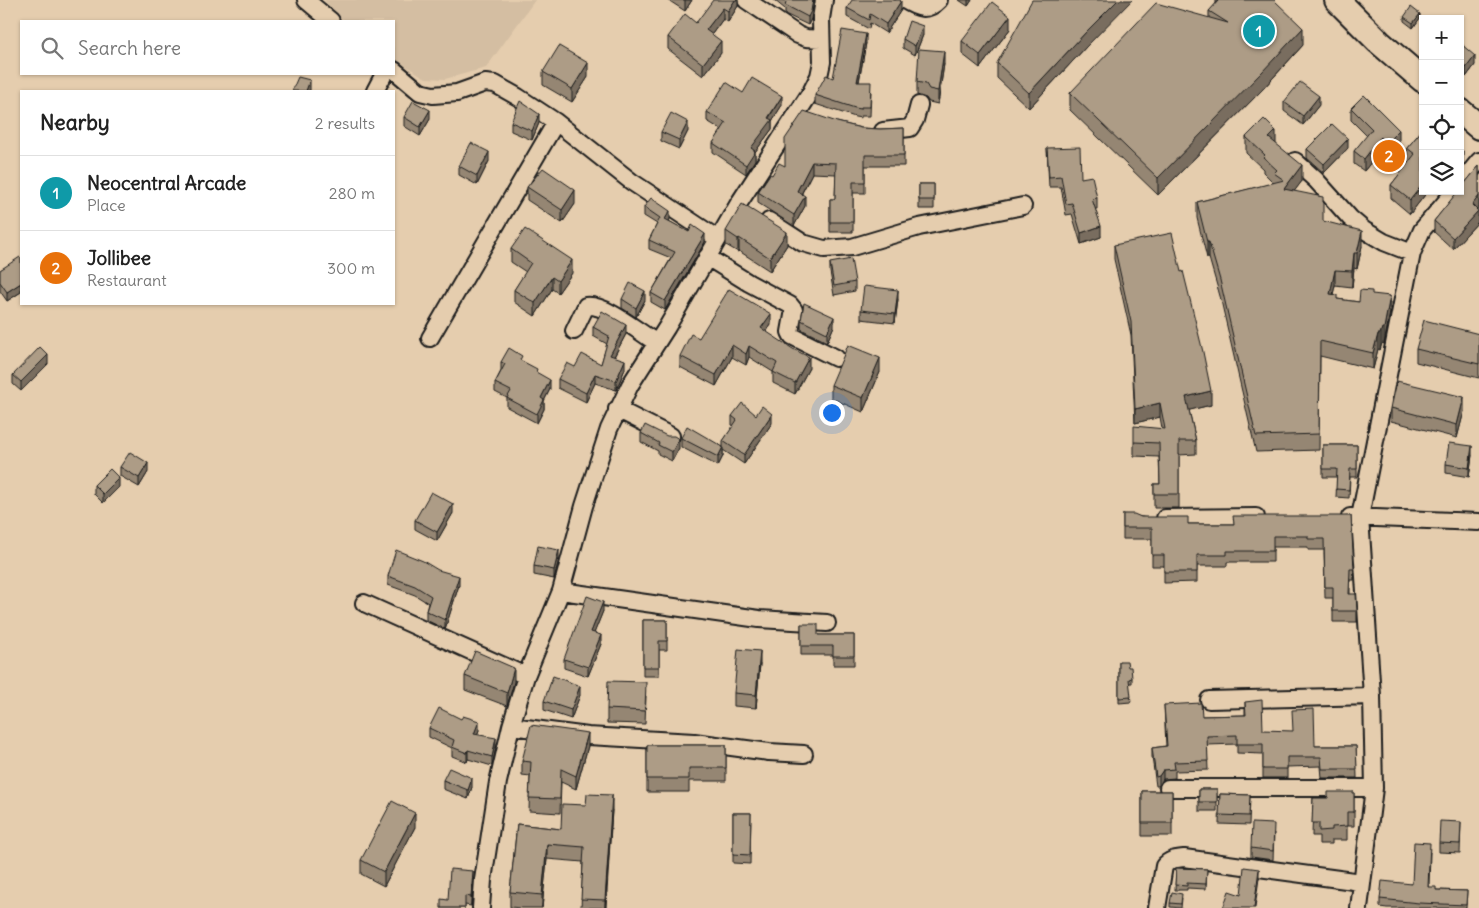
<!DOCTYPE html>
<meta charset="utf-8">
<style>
:root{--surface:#fff;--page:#f6f6f6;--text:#222;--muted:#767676;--line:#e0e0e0;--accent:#d93025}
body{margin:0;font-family:Delius,sans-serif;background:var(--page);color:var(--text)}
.controls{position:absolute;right:15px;top:15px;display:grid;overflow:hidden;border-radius:0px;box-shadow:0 1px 4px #0004}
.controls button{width:45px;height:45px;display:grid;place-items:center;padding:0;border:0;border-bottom:1px solid var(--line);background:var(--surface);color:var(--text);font:25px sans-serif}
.you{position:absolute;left:831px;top:412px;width:18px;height:18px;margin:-12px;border:4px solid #fff;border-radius:50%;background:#1a73e8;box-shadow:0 0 0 8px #1a73e833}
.badge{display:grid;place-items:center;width:32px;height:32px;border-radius:50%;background:var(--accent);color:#fff;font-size:16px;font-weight:700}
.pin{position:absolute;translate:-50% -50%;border:2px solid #fff;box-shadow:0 1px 5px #0006}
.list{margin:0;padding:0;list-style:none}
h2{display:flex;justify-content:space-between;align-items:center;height:65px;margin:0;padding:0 20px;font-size:21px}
h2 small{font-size:16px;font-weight:400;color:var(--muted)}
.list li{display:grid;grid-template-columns:32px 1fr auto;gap:15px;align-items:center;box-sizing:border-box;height:75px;padding:0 20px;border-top:1px solid var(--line)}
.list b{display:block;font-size:19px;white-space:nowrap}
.list p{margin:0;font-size:16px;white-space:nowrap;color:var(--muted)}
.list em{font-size:16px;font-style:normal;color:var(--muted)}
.icon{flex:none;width:28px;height:28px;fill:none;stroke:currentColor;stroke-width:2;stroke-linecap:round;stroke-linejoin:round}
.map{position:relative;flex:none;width:1479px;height:908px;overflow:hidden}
.search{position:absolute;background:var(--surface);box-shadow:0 1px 4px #0004;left:20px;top:20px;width:375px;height:55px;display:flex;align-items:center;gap:12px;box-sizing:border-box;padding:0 18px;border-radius:0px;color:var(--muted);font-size:19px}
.panel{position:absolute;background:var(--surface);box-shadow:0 1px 4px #0004;left:20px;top:90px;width:375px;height:215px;border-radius:0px}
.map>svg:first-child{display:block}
.built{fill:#d4bea2}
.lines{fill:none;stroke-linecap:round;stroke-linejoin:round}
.minor-casing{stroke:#1c1c1c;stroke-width:20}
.highway-casing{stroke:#1c1c1c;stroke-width:28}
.minor{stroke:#e5cdae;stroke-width:16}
.highway{stroke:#e5cdae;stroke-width:24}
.wall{fill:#958673;stroke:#1c1c1c}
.shaded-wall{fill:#796d5e;stroke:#1c1c1c}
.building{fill:#ad9c86;stroke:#1c1c1c}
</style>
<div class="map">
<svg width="1479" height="908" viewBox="0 0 1479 908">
<rect width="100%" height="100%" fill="#e5cdae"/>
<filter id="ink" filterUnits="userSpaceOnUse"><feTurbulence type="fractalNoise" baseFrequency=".02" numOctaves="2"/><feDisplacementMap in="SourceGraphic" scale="10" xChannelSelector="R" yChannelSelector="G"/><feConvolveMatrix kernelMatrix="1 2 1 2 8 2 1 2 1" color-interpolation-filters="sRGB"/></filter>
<g filter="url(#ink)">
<path class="built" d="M324,0h211l-49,68 -41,11 -19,-1 -32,-19v-38h-50z"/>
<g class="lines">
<g class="minor-casing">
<path id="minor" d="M306,0l25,21
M746,0l52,35 8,3 15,1
M904,0c13,8 23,13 35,0
M394,70l26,22 13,3 24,-2 28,-10 10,1 23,13 38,25 76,60 86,57
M375,91l9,-17
M883,131l27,-3 5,-8 4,-15
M1295,161l21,19 34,38 14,12 20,12 28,11
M1460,184l19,-23
M769,221l34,22 21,6 28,-2 67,-20 104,-21
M707,257l42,26 41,22 4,5 -4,22 2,4 44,22
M574,331l12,-25c19,-3 54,27 71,37
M430,338l126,-216
M617,409l54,27
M1350,517l129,5
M1165,518l91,-1
M561,591l198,28 68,4
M364,603l162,73
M1209,700l163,-4
M511,726l77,10 106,6 75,10 35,2
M1168,788h206
M481,908l2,-28 15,-98 13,-56 15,-50 35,-85 23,-85 25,-77 21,-44 37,-58 72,-124 72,-111 8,-16 3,-14 -1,-43 3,-19
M1157,908l7,-42c6,-7 12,-7 20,-8l177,24
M1359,908l15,-120 -2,-92 -12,-179 52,-264 10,-23 33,-39"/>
</g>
<g class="highway-casing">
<path id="highway" d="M1337,0l42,42 44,38
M1460,111l19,16"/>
</g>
<use href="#minor" class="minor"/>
<use href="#highway" class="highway"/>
</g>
<path class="wall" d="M668,0h24l-7,11z
M738,0v6l-10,16 -5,-3 -11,15 9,19 -18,23 -35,-27v-12z
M774,0h40l-3,19 -3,6 -23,-11v-5z
M959,0h13l-4,6z
M1216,0h58l29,45 -41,45 -104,105 -88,-85v-17l139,-75v-7l7,-7z
M847,8l54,2 -15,23 -16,-10 -1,6 -22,-12z
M1404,17l16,1 -7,10 -9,-7z
M1010,29l-30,39 -18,-14v-13z
M923,35l-8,20 -12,-7v-9z
M1460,40l15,25 -9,12 -6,-5z
M866,43l-7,39 12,9 -1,25h-9v2l-6,-1 -40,-13v-9l18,-17z
M1086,47l-57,61 -32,-30v-15z
M944,64l-6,40 -9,-2 -3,-4 -9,-3v-13z
M543,72l45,5 -16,25 -29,-17z
M743,93l39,12 -10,16v8l-17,23v8l-9,14 -33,-22v-9l9,-13 -15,-9v-9z
M1284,102l35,3 -16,20 -19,-14z
M1351,108l48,34 -13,13 -5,-5 -17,21 -10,-7v-13l13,-15 -16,-16z
M404,117l26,2 -10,17 -16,-10z
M511,122l28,1 -7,17 -21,-9z
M837,122l24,6 19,1 24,-1v38h-39v27h-12v39h-23v-33h5l1,-25 -24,-1 -10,20 3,13 -11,20 -36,-23v-11l14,-17 13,-9z
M1423,129v62h5l-18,23 -19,-16v-13l18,-23 -2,-1v-13z
M688,131l-9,18 -18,-8v-9z
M1246,137l30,7 26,37 -8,10 29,30 39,25 -5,23 -3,-1 -2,19 -17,-2 -2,9 4,5 22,3 13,-8 18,18 -6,32 -2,-1 -2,7 -2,-1 -5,20 -53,-13 -1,94 -63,2 -36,-156 -11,-38h-2l-10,-40v-16l77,-19 -11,-11v-3l-17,-16z
M1047,148l34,30 16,20v11h-2l6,28 -20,7 -9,-30 -6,1 -5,-28h-12z
M1348,148l-24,25 -17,-15v-9z
M489,161l-12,24 -18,-10v-9z
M1479,166v41l-2,3 1,12 -25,27 -19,-17v-11z
M919,184h15v25h-15z
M527,187l48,17 -13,19 -35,-23z
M644,207l26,12 -1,2 36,21 -40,68 -14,-8v-9l20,-35 -22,-9v-9l8,-16 -13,-8z
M726,231l61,14 -17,26 -31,-20 -1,1 -12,-7z
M1114,245l97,160 -22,5 7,31v13l-17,1v53h-25v-24h6l-1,-27 -25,-1v-14l28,-14 -2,-11 -25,6 -4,-88 -17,-76z
M511,249l61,24 -14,20 -6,-4 -17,27 -21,-14v-12l12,-18 -15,-10z
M21,259v33l-14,9 -7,-10v-21z
M830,263l25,19v9l-21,4 -4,-23z
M622,299l23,1 -9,17 -14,-9z
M898,299l-3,24 -34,-4v-9z
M801,320l33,6 -7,16 -26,-13z
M771,325l-5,7 43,36 -14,26 -22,-11v-11l-24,-15 -3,8 -14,-8 -16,29 -36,-19v-11l19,-18z
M593,327l33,7 -12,23 11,12 -9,21 -21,-7 -9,19 -28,-14v-9l17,-12 26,-3 6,-20 -14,-8z
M1479,334v44l-63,-16v-13z
M522,361l15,12 13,16 -6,12v8l-7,14 -30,-16v-9l-12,-6v-9l6,-12v-9z
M48,364l-27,27 -8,-7v-9z
M880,372l-17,40 -32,-14v-13z
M1391,408l73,3 -7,27 -66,-17z
M756,415l16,8 -28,41 -21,-14v6l-5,10 -37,-19v-9l42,9v-6l11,-15 -2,-1v-9z
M641,433l38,15 -7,13 -14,-7v-3l-17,-9z
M1323,445h34v32h-7l-1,21 -13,-1 1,-20h-14z
M1472,455l-3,22 -23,-4v-9z
M120,467l28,5 -9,15 -19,-11z
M94,485l25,2 -16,16 -9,-9z
M453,513l-16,28 -22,-12v-9z
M1123,514l65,10h46l117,-8 3,64h-4v14l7,17v11h-24v-24h-8l-1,-48h-16v-3h-35v15h-46v4h-30v16l-33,1v-17h-12v-27h-29z
M559,559l-5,20 -20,-4v-9z
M388,576l71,9 -14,44 -19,-9v-9l2,-8 -13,-8 -27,-10z
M603,611l-9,22 7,11 -13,32 -24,-8v-9z
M643,620h24v30h-8v26h-16z
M801,624l17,11h36v30h-21v-10h-32z
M1119,661l9,6 4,11v5h-3l2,19 -12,1z
M760,664l-4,44 -22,-2v-13z
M465,676l49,6 -7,24 -42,-16z
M580,695l-9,24 -27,-9v-9z
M646,696l-1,28 -38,-1v-14z
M1245,702l18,28 52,16h41l1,32h-35l-1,-12 -34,1v11h-24v-24l-26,-1v-9l-30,1 1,25 -33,1v7l-12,1 -4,7h-3l-4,-29v-9l14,-2 -2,-41 38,11 43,-1z
M429,728l50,2 -2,5 19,12 -4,19 -24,-7 -1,3 -15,-6v-8l-23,-11z
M647,745h79v36h-37v11h-42z
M588,746l-12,43 -15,-7 -1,31 -31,-2 1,-35 -8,-1v-14z
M443,780l29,7 -4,12 -25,-10z
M1199,789h18v22h-18z
M1142,791h30v45h-30z
M1354,792v34h-7v14h-15v4h-13v-8h-7l1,-38h15z
M1220,794l30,1 -1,30 -30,-1z
M612,810l-6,98h-25l2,-46 -36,-3 -5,49h-21l-11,-1v-15l7,-68 44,5z
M733,813h18l-1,51 -17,-1z
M1461,822l-1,31 -21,-1v-9z
M415,827l-31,59 -23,-12v-14z
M1274,833l-1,27 -22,-3v-9z
M1430,852l-1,35 7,3 31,1 -1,17h-79l-7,-1v-8l32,-15z
M1176,868l31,1 -1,20 -19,-1v2h-12z
M473,880l-2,26 -6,-1v3h-24l7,-8z
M1182,898l-1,10 -11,-1v-4z"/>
<path class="shaded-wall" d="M685,0h7l-7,11z
M735,0h3v6l-10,16v-11z
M813,0h1l-3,19 -3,6v-8z
M968,0h4l-4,6z
M1118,0h14l-46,47 -57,61v-15l57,-61z
M901,1v9l-15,23v-9z
M723,8v11l-17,23v-12z
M1420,14v4l-7,10v-5z
M1010,16v13l-30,39v-13z
M923,26v9l-8,20v-9z
M1303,28v17l-41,45 -104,105v-17z
M866,34v9l-9,48v-9z
M721,41v12l-18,23v-12z
M944,51v13l-6,40v-13z
M1475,56v9l-9,12v-9z
M588,63v14l-16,25v-13z
M310,80v11h-4z
M782,96v9l-10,16v8l-17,23v8l-9,14v-9l5,-17z
M1319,96v9l-16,20v-9z
M430,110v9l-10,17v-9z
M539,114v9l-7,17v-9z
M688,122v9l-9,18v-9z
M1399,130v12l-13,13v-12z
M1276,131v15l-7,-8z
M1381,137v13l-17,21v-12z
M1348,139v9l-24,25v-9z
M1463,151v13l-3,4v-13z
M489,152v9l-12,24v-9z
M812,162v11l-15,29v-11z
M1302,165v16l-18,24v-16z
M1423,184v7h5l-18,23v-14z
M575,190v14l-13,19v-13z
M805,196v10l-11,20v-11z
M1479,196v11l-7,9v-11z
M670,211v8l-5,9v-9z
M1478,211v11l-25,27v-11z
M1101,226v11l-20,7v-11z
M1362,231v15l-5,23v-16z
M787,232v13l-17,26v-13z
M705,234v8l-40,68v-9z
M739,238v13l-1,1v-13z
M1207,242h2v16h-2z
M1354,253v15l-2,19v-16z
M572,260v13l-14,20v-12z
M1335,270v15l-5,24v-15z
M552,277v12l-17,27v-13z
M21,283v9l-14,9v-9z
M898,290v9l-3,24v-9z
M645,291v9l-9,17v-9z
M1390,296v16l-6,32v-16z
M771,314v11l-10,14v-11z
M834,317v9l-7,16v-9z
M626,325v9l-16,30v-9z
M1382,328v15l-2,7v-16z
M1378,334v15l-5,20v-16z
M732,345v12l-16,29v-11z
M749,346v11l-3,8v-11z
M48,355v9l-27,27v-9z
M809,357v11l-14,26v-11z
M880,358v14l-17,40v-14z
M625,360v9l-9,21v-9z
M595,374v9l-9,19v-9z
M550,380v9l-6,12v8l-7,14v-9l4,-16z
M1211,391v14l-25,6v-14z
M1464,397v14l-7,27v-13z
M1160,403v14l-25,6v-14z
M772,414v9l-28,41v-9z
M679,439v9l-7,13v-9z
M1472,446v9l-3,22v-9z
M723,447v9l-5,10v-9z
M148,463v9l-9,15v-9z
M119,478v9l-16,16v-9z
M453,504v9l-16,28v-9z
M559,550v9l-5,20v-9z
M459,576v9l-14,44v-9z
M603,602v9l-12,30v-9z
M601,635v9l-13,32v-9z
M760,651v13l-4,44v-13z
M514,668v14l-7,24v-13z
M580,686v9l-9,24v-9z
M479,721v9l-5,13v-9z
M588,733v13l-12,43v-13z
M496,738v9l-4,19v-9z
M468,750v9l-1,3v-9z
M1163,770v9l-4,7v-10z
M472,778v9l-4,12v-9z
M612,795v15l-7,98v-8z
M415,813v14l-31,59v-14z
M547,844v15l-5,49v-13z
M1259,869v9l-4,30h-1z
M473,871v9l-2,26v-9z"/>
<path class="building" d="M713,0h22l-7,11 -5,-3 -17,22 15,11 -18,23 -35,-27 17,-23 11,9z
M784,0h29l-2,11 -3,6 -23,-12 1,-3z
M852,0h48l1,1 -15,23 -16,-10 -1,6 -22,-12z
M1032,0h86l-32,32 -57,61 -32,-30 23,-41z
M1217,0h57l29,28 -41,44 -104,106 -88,-85 86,-90 72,20 -19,-12 9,-10z
M992,2l18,14 -30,39 -18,-14z
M1411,7l9,7 -7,9 -9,-6z
M909,21l14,5 -8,20 -12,-7z
M842,30l24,4 -9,48h14l-1,25h-9v2l-6,-1 -40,-13 11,-20 7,3z
M1460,40l3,2 -2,2 14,12 -9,12 -6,-5z
M559,46l29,17 -16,26 -29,-17z
M919,49l25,2 -6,40 -9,-2 -3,-5 -9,-2z
M298,77l12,3 -4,11h-14z
M752,78l30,18 -14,22 4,2 -21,28 4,3 -9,14 -33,-22 13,-20 -19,-11 19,-30 17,11z
M1300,82l19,14 -16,20 -19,-14z
M1364,95l35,35 -13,13 -5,-6 -17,22 -10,-8 18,-22 -21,-21z
M413,101l17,9 -10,17 -16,-10z
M520,101l19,13 -7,17 -21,-9z
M804,111l33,11 24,6 19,1 24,-1v27h-39v27h-12v40h-23v-23h5l1,-36 -24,-1 -15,29 8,5 -11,19 -36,-23 12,-18 2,1 7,-12 6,3v-27z
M671,113l17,9 -9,18 -18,-8z
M1264,119l12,12 -7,7 33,27 -18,24 39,8v24l39,10 -5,22h-3l-2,18 -17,-1 -5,24 7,1v4l22,3 1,-12 12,1v3l18,2 -6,32h-2l-2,6h-2l-5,19 -53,-12 -1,93 -63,2 -36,-156 -11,-38h-2l-10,-40 87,-22 -10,-7 3,-3 -14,-13 2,-2 -19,-18z
M1332,124l16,15 -24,25 -17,-15z
M1423,129v55l-13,16 -19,-15 24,-31 -8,-6z
M471,143l18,9 -12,24 -18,-10z
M1080,147l1,31 11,-2 5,22 -5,1 9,27 -20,7 -9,-30 -6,1 -5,-28 -12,1 -2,-29z
M1460,149l3,2 -3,4z
M1479,166v30l-7,9 6,6 -25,27 -19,-17 24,-30h2v-2z
M543,168l32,22 -13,20 -35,-23z
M919,184h15v16h-15z
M651,198l19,13 -5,8 24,13 3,-7 13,9 -40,67 -14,-8 24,-41 -26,-12 11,-22 -16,-11z
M742,204l45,28 -17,26 -31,-20 -1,1 -12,-8z
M525,229l47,31 -14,21 -6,-4 -17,26 -21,-13 17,-27 -20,-14z
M1172,233l9,39 2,-1 20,81 8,39 -25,6 10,44h-17v53h-25v-10h6l-1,-41 -25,-1v-16l31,3 -5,-26 -25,6 -4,-87 -17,-77z
M20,257l1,2v24l-14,9 -7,-10v-12z
M851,259l4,23 -21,4 -4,-23z
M630,283l15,8 -9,17 -14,-9z
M864,286l34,4 -3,24 -34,-4z
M729,289l42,25 -10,14 32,21 16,8 -14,26 -22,-11 4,-9 -28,-17 -3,8 -14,-9 -16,30 -36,-19 11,-22 8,4z
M804,303l30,14 -7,16 -26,-13z
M602,311l24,14 -16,30 15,5 -9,21 -21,-7 -9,19 -28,-14 9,-16 8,4 7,-13 19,10 8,-28 -16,-9z
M1424,320l55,14v30l-63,-15z
M848,345l32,13 -17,40 -32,-13z
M40,347l8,8 -27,27 -8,-7z
M509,348l13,8 -2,4 17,9 -1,3 14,8 -9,18 3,2 -7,14 -30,-16 4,-7 -16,-8 10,-19 -4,-2z
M1397,381l67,16 -7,28 -66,-17z
M742,403l14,12 6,-9 10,8 -28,41 -21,-14 14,-21 -5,-4z
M645,425l22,11h7l5,3 -7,13 -14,-7 1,-2 -18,-10z
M687,426l36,21 -5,10 -37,-19z
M1449,443l23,3 -3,22 -23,-4z
M1323,445h34v24h-7l-1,21 -13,-1 1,-20h-14z
M130,452l18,11 -9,15 -19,-11z
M110,469l9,9 -16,16 -9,-9z
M431,492l22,12 -16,28 -22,-12z
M1123,514h11l7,3h47v7h46l-1,-8h118l3,53h-4l-1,25h7l1,17h-24v-24h-8l-1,-48h-16v-3h-35v15h-46v4h-30v17h-33v-17h-12v-27h-29z
M538,546l21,4 -5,20 -20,-4z
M396,550l27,11 15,9 21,6 -14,44 -19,-9 5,-15 -16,-10 -27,-10z
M587,596l16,6 -12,30 10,3 -13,32 -24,-8z
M643,620h24v21h-8v26h-16z
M801,624h17v11h36v21h-21v-10h-32z
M738,649l22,2 -4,44 -22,-2z
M475,651l39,17 -7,25 -42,-17z
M1119,661h8l1,6h3l1,11 -3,1 2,18 -12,1z
M553,676l27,10 -9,24 -27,-9z
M608,681l38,1 -1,29 -38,-2z
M1262,700l1,30 30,1 -1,-21 22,-1 1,37h41l1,23h-35l-1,-12h-34v12h-24v-25h-26v-9l-30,1 1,25 -34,1 1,7 -12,1 -4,6 -3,1 -4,-29 15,-2 -3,-41 37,-2 1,13 44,-1 -1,-13z
M439,708l22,11 2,-3 16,5 -5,13 22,4 -4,19 -24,-7 -1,3 -15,-6 2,-7 -25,-12z
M531,725l57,8 -12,43 -15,-7 -1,30 -31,-1 2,-36 -9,-1z
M647,745h79v23h-37v11h-42z
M449,768l23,10 -4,12 -25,-10z
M1199,789h18v13h-18z
M1142,791h30v32h-30z
M1328,792h26v20h-7v14l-15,1v3l-13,1v-8h-7l1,-25h15z
M587,794l25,1 -7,105 -24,-1 3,-52 -37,-3 -5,51 -32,-3 7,-68 44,5 1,-25 24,1z
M1220,794l30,1 -1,21 -30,-1z
M392,801l23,12 -31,59 -23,-12z
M733,813h18l-1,42 -17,-1z
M1440,821l21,1 -1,22 -21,-1z
M1252,823l22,1 -1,27 -22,-3z
M1414,842l16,1 -2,44h8v3l31,1 -1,14 -47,-2 -39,-4 2,-18 30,3z
M1244,867l15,2 -5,39h-31l6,-17 12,4z
M1176,868l31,1 -1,15 -19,-1v3l-12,-1z
M450,869l23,2 -2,26 -6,-1v12h-24v-9l7,1z
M1172,892l10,2 -1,10 -11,-1z"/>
</g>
</svg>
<div class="controls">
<button>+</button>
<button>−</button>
<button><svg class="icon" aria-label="locate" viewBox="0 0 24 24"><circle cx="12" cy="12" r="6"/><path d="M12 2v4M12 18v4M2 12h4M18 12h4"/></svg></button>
<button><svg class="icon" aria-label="layers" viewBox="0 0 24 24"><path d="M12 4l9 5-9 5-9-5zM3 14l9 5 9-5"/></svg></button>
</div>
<div class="you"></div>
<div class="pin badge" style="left:1259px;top:31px;background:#0f9aa8">1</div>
<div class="pin badge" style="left:1389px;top:156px;background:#e8710a">2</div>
<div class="search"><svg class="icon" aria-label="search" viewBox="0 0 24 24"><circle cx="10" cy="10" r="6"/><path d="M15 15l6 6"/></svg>Search here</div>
<section class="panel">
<h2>Nearby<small>2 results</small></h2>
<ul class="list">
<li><span class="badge" style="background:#0f9aa8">1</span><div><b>Neocentral Arcade</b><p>Place</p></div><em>280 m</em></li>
<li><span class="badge" style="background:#e8710a">2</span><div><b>Jollibee</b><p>Restaurant</p></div><em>300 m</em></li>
</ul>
</section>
</div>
